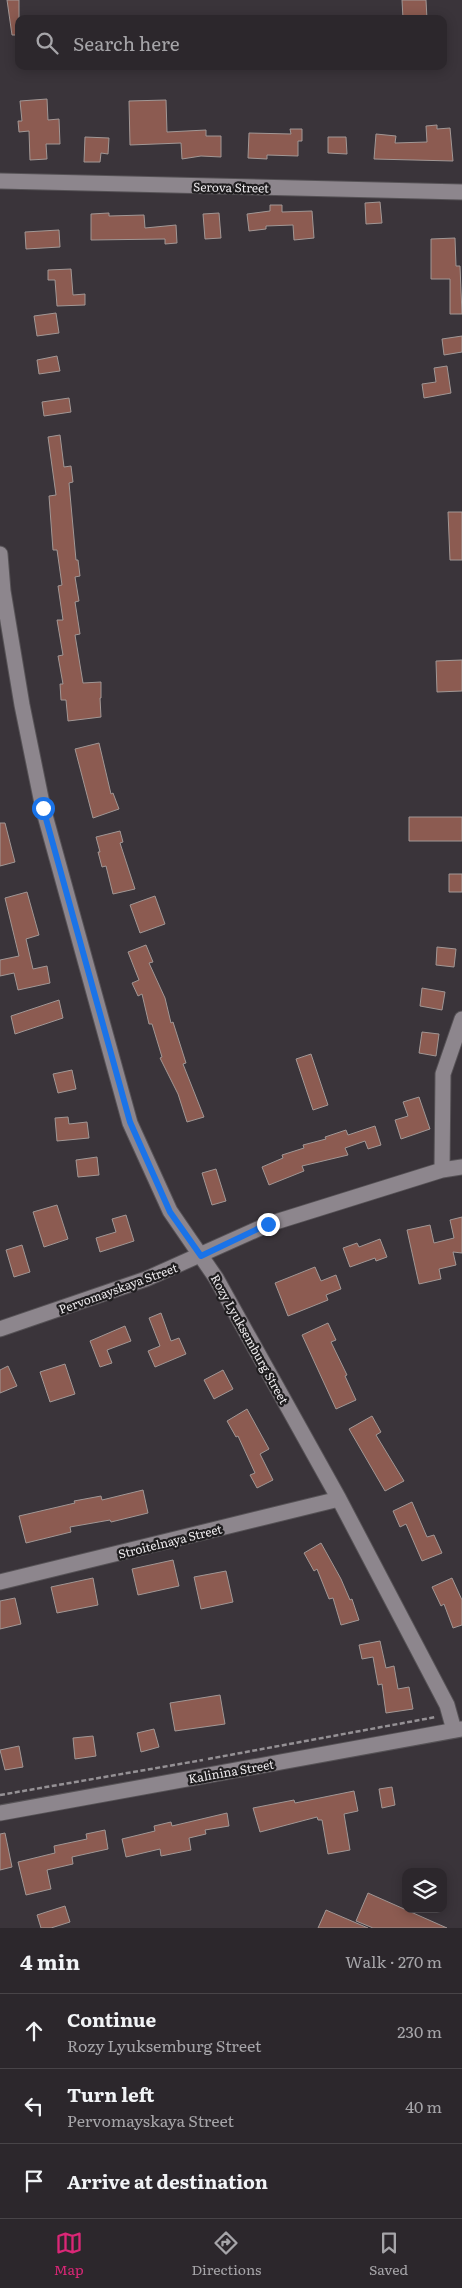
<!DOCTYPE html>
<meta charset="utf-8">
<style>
:root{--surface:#2c272c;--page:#342f34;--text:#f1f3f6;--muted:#a6a5a9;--line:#484448;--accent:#db2777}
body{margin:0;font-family:Literata,serif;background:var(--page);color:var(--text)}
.controls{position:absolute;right:15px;bottom:15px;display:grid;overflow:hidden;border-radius:10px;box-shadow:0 2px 12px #0003}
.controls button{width:45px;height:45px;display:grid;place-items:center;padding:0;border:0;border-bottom:1px solid var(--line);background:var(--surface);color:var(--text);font:25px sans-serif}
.stop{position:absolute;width:15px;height:15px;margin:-11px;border:4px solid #1a73e8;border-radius:50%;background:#fff}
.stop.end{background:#1a73e8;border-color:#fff;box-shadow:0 1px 5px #0008}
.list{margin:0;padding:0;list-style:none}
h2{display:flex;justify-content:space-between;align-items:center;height:65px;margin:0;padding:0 20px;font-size:21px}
h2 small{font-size:16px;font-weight:400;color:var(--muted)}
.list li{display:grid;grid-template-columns:32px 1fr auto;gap:15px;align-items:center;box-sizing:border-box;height:75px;padding:0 20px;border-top:1px solid var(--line)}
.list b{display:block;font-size:19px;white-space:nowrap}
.list p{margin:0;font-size:16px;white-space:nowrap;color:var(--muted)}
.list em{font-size:16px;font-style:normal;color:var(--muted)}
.icon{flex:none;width:28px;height:28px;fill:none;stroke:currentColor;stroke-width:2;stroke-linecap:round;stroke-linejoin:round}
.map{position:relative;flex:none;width:462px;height:1928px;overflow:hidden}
.search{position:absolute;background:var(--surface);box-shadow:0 2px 12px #0003;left:15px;right:15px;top:15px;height:55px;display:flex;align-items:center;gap:12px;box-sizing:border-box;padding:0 18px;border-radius:10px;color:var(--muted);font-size:19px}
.sheet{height:290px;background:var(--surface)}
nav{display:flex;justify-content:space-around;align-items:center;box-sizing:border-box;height:70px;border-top:1px solid var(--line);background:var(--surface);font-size:14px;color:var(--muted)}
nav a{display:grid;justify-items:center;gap:2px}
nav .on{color:var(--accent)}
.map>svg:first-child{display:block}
.building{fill:#8c5b51;stroke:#a19795}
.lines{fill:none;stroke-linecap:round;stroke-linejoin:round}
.minor-casing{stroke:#565256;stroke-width:17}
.path{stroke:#959195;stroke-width:2.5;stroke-dasharray:5 2.5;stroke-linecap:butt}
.minor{stroke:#8d868d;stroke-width:15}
.route{stroke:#1a73e8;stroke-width:6}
.labels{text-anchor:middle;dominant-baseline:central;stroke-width:4.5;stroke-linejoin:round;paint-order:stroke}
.street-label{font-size:12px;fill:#edeaed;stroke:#1f1d1f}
</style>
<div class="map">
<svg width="462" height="1928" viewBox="0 0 462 1928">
<rect width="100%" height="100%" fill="#3a343a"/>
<path class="building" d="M7,0h12v35h-7z
M402,0h24l1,19h-24z
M47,99l1,21 11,-1 1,25h-14l1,15 -17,1 -1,-29 -10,1 -1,-11h4l-2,-20z
M166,100l1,32 39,-2v6h15v21l-20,-1 -19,3 -1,-16 -51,2 -1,-44z
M437,125v4l13,-1 3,33 -79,-2 2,-25 20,2 -1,7 32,-1 -1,-16z
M290,129h12v12h-4v15l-31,-1v4l-19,-1 1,-25 42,1z
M85,137l24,1 -1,16 -7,-1 -1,9h-16z
M328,137h18l1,17 -19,-1z
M380,202l2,21 -16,1 -1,-21z
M270,205h12v7l30,-1 2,27 -20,2 -1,-15 -27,1v3l-17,2 -2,-17 23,-3z
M109,213v3l35,-1 1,13 31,-3 1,18 -12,1v-5l-74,1v-26z
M219,213l2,25 -16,1 -2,-25z
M59,230l1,17 -34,2 -1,-17z
M455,238l1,28h4l2,48h-12v-35h-19v-40z
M71,269l2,26 12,-1v11l-28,1 -2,-26h-7v-10z
M56,313l3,20 -22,3 -3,-20z
M462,336v16l-18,3 -2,-16z
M57,356l3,15 -21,3 -2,-14z
M447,366l4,27 -27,5 -2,-14 14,-2 -2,-14z
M69,398l2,14 -27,4 -2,-14z
M60,435l4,32 7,-1 2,16 -4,1 7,77h2l2,16 -5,1 4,24 -4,1 5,32 -5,1 8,48 18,-1v16h-1l1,19 -33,4 -2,-21h-5l-1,-16h3l-5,-28 5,-1 -6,-35h6l-5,-34 4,-1 -5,-35h-4l-4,-54 7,-1 -8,-58z
M448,512h14v48h-12z
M462,660v31l-25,1 -1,-31z
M99,743l12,51 2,-1 6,16 -26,9 -18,-69z
M409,817h53v24h-53z
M0,823h5l10,39 -15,4z
M120,831l3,11 -3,1 15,46 -22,5 -7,-28 -4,1 -4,-15h2l-4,-15z
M449,874h13v18h-13z
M27,892l12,43 -13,4 7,30 14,-3 3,17 -32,7 -4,-17 -14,3v-16l19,-4 -14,-58z
M155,896l10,28 -25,9 -10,-28z
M146,945l7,17 -4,1 16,35 6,25 2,-1 13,41 -3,1 21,53 -17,5 -9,-28 -18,-36 2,-1 -10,-33h-3l-7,-30 -4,2 -6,-13 7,-3 -11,-28z
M437,947l19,2 -2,18 -18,-2z
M422,988l23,4 -3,18 -22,-4z
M59,1000l4,18 -48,16 -4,-18z
M422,1032l17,2 -3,22 -17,-3z
M311,1054l17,51 -15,5 -17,-51z
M72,1070l4,19 -18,4 -5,-19z
M419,1097l11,32 -29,10 -6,-19 13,-4 -5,-14z
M68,1117l1,7 18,-2 2,16 -32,3 -2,-23z
M375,1126l6,19 -13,4 -3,-8 -20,7 3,7 -46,11 2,5 -35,14 -7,-18 21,-9 -1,-3 22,-7 -1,-3 23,-6 -1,-2 21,-7 2,5z
M97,1157l2,18 -21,2 -2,-17z
M216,1169l10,32 -14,4 -10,-32z
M57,1205l11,34 -24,8 -11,-35z
M126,1215l8,26 -34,11 -4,-14 20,-6 -4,-13z
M462,1217v36l-9,-1 3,13 -17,4 2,10 -22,5 -12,-54 23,-5 4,18 20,-5 -4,-18z
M380,1239l7,18 -11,4 -1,-3 -25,9 -7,-19 14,-5 2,4z
M22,1245l8,27 -16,5 -8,-27z
M315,1267l6,14 15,-6 5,14 -15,6 2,5 -40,16 -13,-33z
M161,1313l10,28 8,-3 7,16 -31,13 -7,-16 12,-5 -11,-28z
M328,1323l8,17 -5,2 16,33 -2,1 11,24 -20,9 -34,-74z
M125,1326l6,15 -24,9 5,13 -12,4 -10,-26z
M65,1364l10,30 -25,8 -10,-30z
M8,1366l9,20 -17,7v-23z
M223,1370l10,19 -19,10 -10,-19z
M247,1409l22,40 -9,5 13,26 -16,8 -7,-13 5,-2 -17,-37 -2,1 -9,-16z
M372,1416l9,16 -5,3 28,46 -19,10 -36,-62z
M143,1490l5,23 -37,9 -1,-2 -40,7 1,5 -45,11 -7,-27 56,-13 -1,-2 27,-5 1,4z
M412,1502l15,35 7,-2 8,18 -20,8 -16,-37 -6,3 -7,-16z
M321,1543l20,36 9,21 2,-1 7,21 -18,5 -8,-27 -4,1 -12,-30 -3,2 -10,-18z
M173,1560l6,26 -41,9 -6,-26z
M226,1571l7,31 -32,7 -7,-32z
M93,1578l5,27 -41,8 -6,-26z
M452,1578l10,22v25l-9,3 -9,-24 -3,2 -9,-19z
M15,1598l6,26 -21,5v-28z
M380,1641l6,27 8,-2 4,23 11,-2 4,22 -27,4 -4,-29 -4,1 -5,-28 -11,2 -3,-14z
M220,1695l5,29 -50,7 -5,-28z
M154,1729l5,18 -18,5 -4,-19z
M93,1736l3,20 -21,3 -2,-21z
M19,1746l4,21 -18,3 -5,-20z
M392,1787l3,18 -13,3 -3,-19z
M354,1791l4,20 -14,3 6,36 -22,4 -6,-34h-4l-1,-3 -57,15 -7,-24 41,-8 1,3z
M227,1813l2,13 -24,4 1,4 -17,4 2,12 -30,6 -1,-7 -34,8 -4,-18 33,-8 -1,-5 17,-4 1,4z
M105,1830l3,19 -36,8 1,7 -26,6 4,19 -25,6 -8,-33 37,-9 -1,-7 33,-7 -1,-5z
M5,1833l7,34 -12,3v-36z
M368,1893l79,35h-74l-17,-7z
M65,1906l5,16 -19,6h-10l-4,-13z
M326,1910l42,18h-50z"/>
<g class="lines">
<g class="minor-casing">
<path id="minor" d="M0,181l462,11
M0,554l3,37 19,114 21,103 87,315 40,88 46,67 123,221 108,206 7,25
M442,1170l1,-96 19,-55
M0,1329l146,-50 123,-55 173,-54 20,-3
M0,1582l339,-83
M0,1813l462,-84"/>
</g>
<path class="path" d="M208,1759l228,-42
M0,1795l203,-35"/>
<use href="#minor" class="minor"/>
</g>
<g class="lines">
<path class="route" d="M43,808l87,314 40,90 31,44 67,-32"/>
</g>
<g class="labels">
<g class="street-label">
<text transform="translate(231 187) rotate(1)">Serova Street</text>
<text transform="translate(118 1288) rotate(-20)">Pervomayskaya Street</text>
<text transform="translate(250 1339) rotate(61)">Rozy Lyuksemburg Street</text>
<text transform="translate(170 1541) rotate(-14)">Stroitelnaya Street</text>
<text transform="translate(231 1771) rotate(-10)">Kalinina Street</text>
</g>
</g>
</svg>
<div class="controls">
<button><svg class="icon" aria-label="layers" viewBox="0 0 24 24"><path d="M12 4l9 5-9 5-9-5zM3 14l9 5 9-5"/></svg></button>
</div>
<div class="stop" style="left:43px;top:808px"></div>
<div class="stop end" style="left:268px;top:1224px"></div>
<div class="search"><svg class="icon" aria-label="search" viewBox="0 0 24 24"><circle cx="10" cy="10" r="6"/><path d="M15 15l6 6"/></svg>Search here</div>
</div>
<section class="sheet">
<h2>4 min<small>Walk · 270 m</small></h2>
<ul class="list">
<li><svg class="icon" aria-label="ahead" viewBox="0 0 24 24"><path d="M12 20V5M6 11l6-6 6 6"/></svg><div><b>Continue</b><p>Rozy Lyuksemburg Street</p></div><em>230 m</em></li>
<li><svg class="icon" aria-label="left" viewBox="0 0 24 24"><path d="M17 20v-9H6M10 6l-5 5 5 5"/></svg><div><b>Turn left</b><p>Pervomayskaya Street</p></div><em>40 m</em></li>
<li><svg class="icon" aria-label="arrive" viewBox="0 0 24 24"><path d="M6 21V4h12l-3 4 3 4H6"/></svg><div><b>Arrive at destination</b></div></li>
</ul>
</section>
<nav>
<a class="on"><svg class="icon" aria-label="map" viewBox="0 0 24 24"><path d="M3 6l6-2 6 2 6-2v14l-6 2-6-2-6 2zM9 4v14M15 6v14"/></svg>Map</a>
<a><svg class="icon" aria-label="directions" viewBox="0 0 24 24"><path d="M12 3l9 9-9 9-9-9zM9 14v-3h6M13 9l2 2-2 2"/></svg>Directions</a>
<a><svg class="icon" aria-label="saved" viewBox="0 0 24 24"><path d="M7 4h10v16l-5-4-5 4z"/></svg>Saved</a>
</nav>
